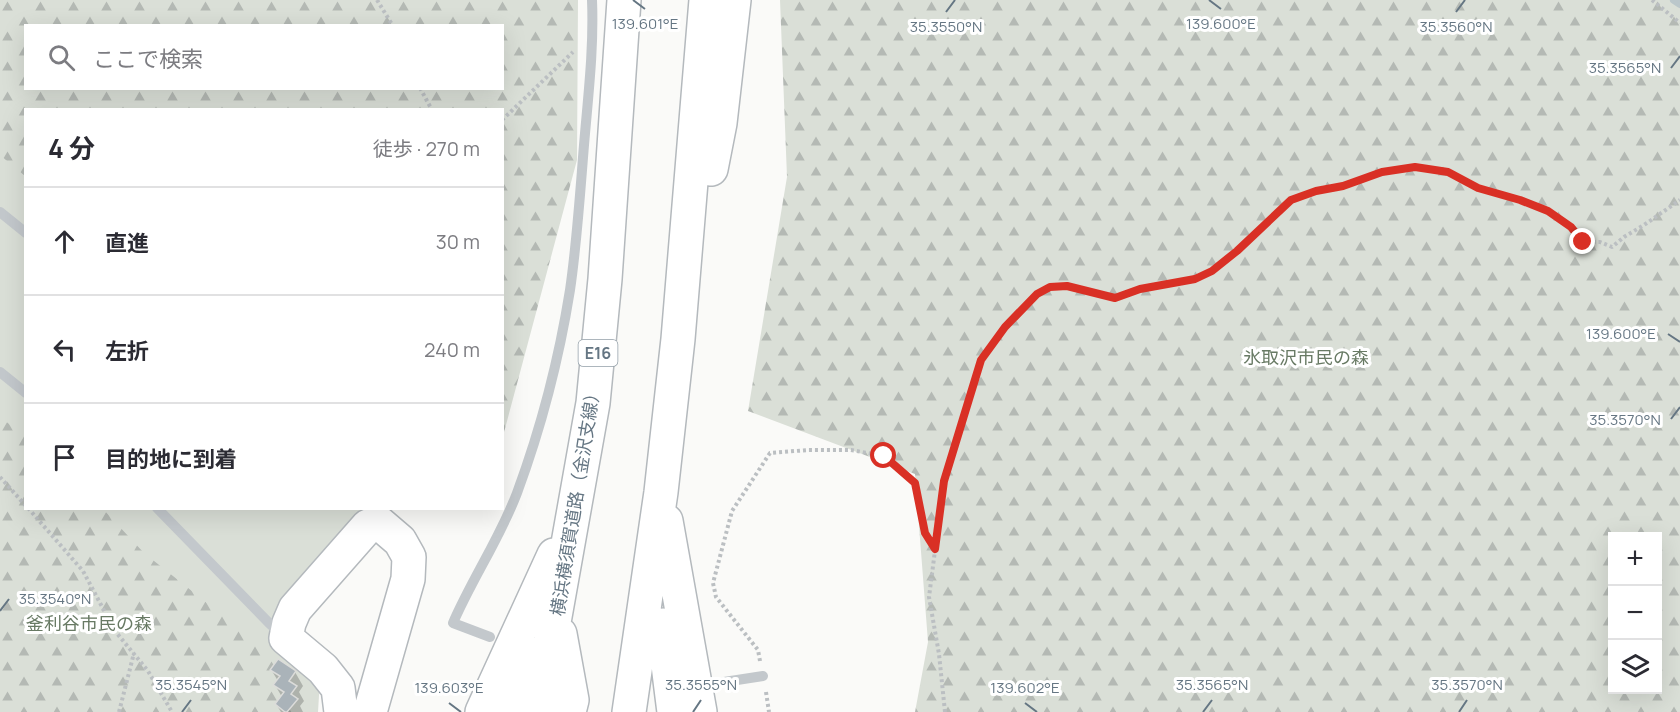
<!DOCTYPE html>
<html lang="ja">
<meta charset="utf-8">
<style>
:root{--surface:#fff;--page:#f7f7f7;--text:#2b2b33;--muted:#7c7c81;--line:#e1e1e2}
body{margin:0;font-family:Manrope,"Noto Sans JP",sans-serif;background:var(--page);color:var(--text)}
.controls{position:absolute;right:18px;bottom:18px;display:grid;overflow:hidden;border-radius:0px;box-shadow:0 6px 24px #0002}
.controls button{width:54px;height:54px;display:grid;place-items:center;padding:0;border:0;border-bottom:2px solid var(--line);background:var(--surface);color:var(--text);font:30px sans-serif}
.stop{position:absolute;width:18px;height:18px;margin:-14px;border:4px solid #d93025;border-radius:50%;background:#fff}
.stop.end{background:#d93025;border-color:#fff;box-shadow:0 2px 6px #0008}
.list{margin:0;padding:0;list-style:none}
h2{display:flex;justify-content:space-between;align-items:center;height:78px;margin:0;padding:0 24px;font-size:26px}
h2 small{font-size:20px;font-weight:400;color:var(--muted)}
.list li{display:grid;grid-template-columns:39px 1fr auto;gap:18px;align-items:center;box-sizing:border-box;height:108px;padding:0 24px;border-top:2px solid var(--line)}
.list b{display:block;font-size:22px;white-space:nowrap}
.list em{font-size:20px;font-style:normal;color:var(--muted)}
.icon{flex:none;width:33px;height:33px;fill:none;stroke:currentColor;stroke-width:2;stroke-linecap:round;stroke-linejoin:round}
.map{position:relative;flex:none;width:1680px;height:712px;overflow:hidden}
.search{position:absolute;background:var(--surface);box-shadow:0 6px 24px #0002;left:24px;top:24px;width:480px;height:66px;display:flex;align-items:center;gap:15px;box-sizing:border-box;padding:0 21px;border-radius:0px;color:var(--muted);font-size:22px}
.panel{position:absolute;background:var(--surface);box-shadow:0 6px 24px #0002;left:24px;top:108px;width:480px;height:402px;border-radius:0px}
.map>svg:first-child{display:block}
.green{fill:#dadfd7;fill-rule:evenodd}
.forest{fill:url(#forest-firs);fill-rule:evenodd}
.shadow{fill:#0003}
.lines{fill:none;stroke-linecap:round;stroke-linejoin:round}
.stream{stroke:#bbc7cb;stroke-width:8}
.building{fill:#aab3b9;stroke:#dcdcda;stroke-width:1.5}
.motorway-casing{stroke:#b4b9bd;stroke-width:36}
.path{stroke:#bbbfc2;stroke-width:4;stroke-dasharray:3 3;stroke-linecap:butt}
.service{stroke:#c3c8cc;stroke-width:10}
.motorway{stroke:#fff;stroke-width:33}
.route{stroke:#d93025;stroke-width:8}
.ticks{fill:none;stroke:#657683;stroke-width:2}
.labels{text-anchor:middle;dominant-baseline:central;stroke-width:6;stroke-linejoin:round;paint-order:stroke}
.shield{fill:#fff;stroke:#939fa8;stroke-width:1.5}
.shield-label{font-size:16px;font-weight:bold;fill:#657683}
.park-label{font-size:18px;fill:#687a64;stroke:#fff}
.street-label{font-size:18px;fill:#657683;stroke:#fff}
.ticks-label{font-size:15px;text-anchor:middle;fill:#657683;stroke:#fff;stroke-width:6;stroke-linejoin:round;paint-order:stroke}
</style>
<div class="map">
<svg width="1680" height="712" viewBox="0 0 1680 712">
<defs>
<pattern id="forest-firs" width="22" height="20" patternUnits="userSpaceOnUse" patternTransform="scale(1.5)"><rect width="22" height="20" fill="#dadfd7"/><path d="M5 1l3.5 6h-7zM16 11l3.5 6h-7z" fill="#b4b9b4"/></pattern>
</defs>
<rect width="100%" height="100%" fill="#fafaf8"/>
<path class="green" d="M0,0h563l-61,110h-476v398l350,1 -95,108 39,62 -2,33h-318zM26,26h476v62h-476z"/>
<path class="forest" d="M0,0h578l-1,160 -74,276 -1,-326h-476l-1,66 -25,-21zM26,26h476v62h-476z
M780,0h900v712h-765l13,-70 -13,-168 -167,-63 39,-234zM1658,536v154h-46v-154z
M0,417l25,19 1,72 77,1 41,44 102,81 42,29 9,49h-297z"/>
<path class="shadow" d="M279,661l16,11 8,14 -4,6 5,9 -4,5 3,6h-22l-5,-8 6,-7 -7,-12 3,-4 -6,-10z"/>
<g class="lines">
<path class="stream" d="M1674,0l6,4"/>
</g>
<path class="building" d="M278,659l18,12 -7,10 8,5 -6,8 7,5 -11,13h-2l-10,-8 9,-12 -11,-7 7,-9 -10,-6z"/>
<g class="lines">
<g class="motorway-casing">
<path id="motorway" d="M711,169l9,-46 14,-123
M666,521l34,191
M663,625l11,87
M560,634l12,66 -3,12
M341,712l-3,-24 -15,-19 -37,-31 3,-15 6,-14 73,-83 11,-3 21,18 9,16 -1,22 -38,133
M482,712l72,-157
M513,712l21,-57
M538,712l55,-309 12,-124 19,-279
M629,712l32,-220 17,-153 28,-339"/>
</g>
<path class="path" d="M377,0l16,26
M1652,0l28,23
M420,88l12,22
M502,120l71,-68
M0,477l26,29
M28,508l55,63 32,60 33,40 24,41
M760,661l-2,-11 -42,-53 -3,-14 19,-72 38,-58 38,-3h43l33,6 31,27 10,50 9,15
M766,692l3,20
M119,712l15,-59
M945,712l-6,-58 -10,-57 15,-116 37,-121 24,-33 32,-33 13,-7 17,-1 48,12 25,-9 55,-10 17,-8 25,-20 54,-51 24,-9 28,-5 39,-14 33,-5 33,5 30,16 42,12 28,11 23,16 12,15h17l12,5 12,-10 20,-12 36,-25"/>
<path class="service" d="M0,212l26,21
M0,372l26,21
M157,508l112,115 12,11
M490,637l-37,-14c19,-44 47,-85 64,-130 24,-65 42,-134 53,-203 7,-48 10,-96 14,-145 4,-48 10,-96 8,-145
M724,682l39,-6"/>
<use href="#motorway" class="motorway"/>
</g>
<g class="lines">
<path class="route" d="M884,456l31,27 10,50 10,16 9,-68 37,-121 24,-33 32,-33 13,-7 17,-1 48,12 25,-9 55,-10 17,-8 25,-20 54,-51 25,-9 27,-5 39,-14 33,-5 33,5 30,16 42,12 28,11 23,16 12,15"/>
</g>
<path class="ticks" d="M633,0l12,9M1209,0l12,9M946,12l9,-12M1456,12l9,-12M1671,68l9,-12M1668,334l12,8M1671,419l9,-12M0,611l9,-12M449,703l12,9M1025,703l12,9M182,712l9,-12M693,712l8,-12M1203,712l9,-12M1459,712l8,-12"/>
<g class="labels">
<rect class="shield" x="578.5" y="340" width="39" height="26" rx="4.5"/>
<g class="shield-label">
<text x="598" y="353">E16</text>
</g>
<g class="park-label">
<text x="1306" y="357">氷取沢市民の森</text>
<text x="89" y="623">釜利谷市民の森</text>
</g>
<g class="street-label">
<text transform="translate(575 500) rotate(-81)">横浜横須賀道路（金沢支線）</text>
</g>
</g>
<g class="ticks-label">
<text x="645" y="29">139.601°E</text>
<text x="1221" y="29">139.600°E</text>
<text x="946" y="32">35.3550°N</text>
<text x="1456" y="32">35.3560°N</text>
<text x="1625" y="73">35.3565°N</text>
<text x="1621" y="339">139.600°E</text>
<text x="1625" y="425">35.3570°N</text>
<text x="55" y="604">35.3540°N</text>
<text x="191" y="690">35.3545°N</text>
<text x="701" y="690">35.3555°N</text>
<text x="1212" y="690">35.3565°N</text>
<text x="1467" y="690">35.3570°N</text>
<text x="449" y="693">139.603°E</text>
<text x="1025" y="693">139.602°E</text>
</g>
</svg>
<div class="controls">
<button>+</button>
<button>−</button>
<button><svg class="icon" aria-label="layers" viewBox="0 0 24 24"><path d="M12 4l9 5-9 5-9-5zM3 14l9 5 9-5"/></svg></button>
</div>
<div class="stop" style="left:884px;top:456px"></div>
<div class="stop end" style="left:1583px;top:242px"></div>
<div class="search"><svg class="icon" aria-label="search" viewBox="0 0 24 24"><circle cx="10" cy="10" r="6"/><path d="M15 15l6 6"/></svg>ここで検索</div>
<section class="panel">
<h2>4 分<small>徒歩 · 270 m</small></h2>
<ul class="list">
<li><svg class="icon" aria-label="ahead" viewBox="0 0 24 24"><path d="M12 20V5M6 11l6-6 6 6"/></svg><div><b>直進</b></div><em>30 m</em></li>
<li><svg class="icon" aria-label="left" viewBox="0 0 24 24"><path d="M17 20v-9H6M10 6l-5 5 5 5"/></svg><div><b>左折</b></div><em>240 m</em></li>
<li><svg class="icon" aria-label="arrive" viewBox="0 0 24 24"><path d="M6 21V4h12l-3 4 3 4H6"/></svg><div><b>目的地に到着</b></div></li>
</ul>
</section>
</div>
